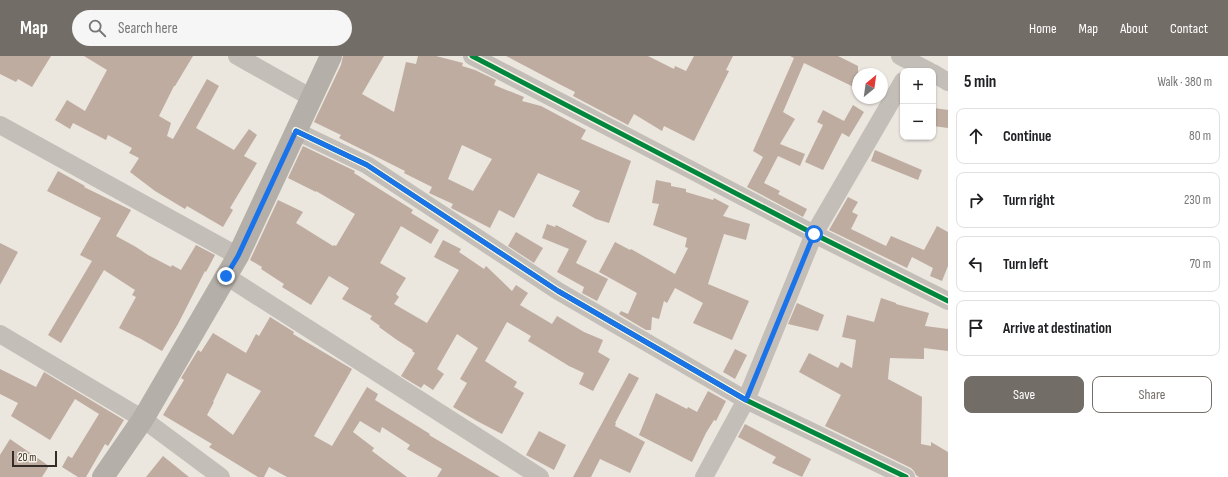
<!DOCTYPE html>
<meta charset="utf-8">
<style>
:root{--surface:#fff;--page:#f6f6f6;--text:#202124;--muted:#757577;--line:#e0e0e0;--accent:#736d67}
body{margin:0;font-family:"Sofia Sans Condensed",sans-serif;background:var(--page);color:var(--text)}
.controls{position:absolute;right:12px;top:12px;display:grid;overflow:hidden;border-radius:8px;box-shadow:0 1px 3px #0004}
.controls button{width:36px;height:36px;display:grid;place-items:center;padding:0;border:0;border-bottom:1px solid var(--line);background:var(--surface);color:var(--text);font:20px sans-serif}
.compass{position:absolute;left:852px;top:12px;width:36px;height:36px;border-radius:50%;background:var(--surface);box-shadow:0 1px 3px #0004;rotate:29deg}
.scale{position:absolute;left:12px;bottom:10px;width:45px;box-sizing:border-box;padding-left:4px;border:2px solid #332c27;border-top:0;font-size:11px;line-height:14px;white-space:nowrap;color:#332c27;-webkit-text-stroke:3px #f8f1e5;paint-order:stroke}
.stop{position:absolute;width:12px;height:12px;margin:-9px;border:3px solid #1a73e8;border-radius:50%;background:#fff}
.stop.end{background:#1a73e8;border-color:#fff;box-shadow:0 1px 4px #0008}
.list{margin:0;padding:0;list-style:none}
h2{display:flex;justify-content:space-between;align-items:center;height:52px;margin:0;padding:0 16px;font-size:17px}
h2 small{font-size:13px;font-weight:400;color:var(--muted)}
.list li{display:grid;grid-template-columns:26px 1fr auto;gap:12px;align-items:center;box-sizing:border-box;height:56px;margin:0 8px 8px;padding:0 8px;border:1px solid var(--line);border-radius:8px}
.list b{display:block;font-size:15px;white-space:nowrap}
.list em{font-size:13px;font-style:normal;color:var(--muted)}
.actions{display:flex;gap:8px;padding:12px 16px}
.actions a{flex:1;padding:9px 0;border:1px solid var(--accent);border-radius:8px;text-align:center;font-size:14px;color:var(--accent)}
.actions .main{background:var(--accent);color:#fff}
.icon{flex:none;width:22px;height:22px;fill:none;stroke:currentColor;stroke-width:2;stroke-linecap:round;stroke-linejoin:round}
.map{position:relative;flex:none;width:948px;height:421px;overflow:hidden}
header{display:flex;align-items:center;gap:24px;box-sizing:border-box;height:56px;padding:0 20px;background:var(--accent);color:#fff}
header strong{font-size:19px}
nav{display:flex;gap:22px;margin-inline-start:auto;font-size:14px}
.search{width:280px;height:36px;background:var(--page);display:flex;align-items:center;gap:10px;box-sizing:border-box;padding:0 14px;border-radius:22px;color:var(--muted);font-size:15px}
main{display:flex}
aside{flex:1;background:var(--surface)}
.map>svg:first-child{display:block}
.building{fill:#beaca0;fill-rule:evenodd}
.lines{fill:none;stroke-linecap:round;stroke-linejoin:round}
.street{stroke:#c3beb8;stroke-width:18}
.secondary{stroke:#b4afa8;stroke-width:22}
.cycleway-casing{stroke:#f8f1e5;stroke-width:8}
.cycleway{stroke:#00873e;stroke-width:5}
.route{stroke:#1a73e8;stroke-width:5}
</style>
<header>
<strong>Map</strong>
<div class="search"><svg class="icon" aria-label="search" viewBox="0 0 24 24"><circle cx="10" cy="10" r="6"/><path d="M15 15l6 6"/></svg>Search here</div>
<nav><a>Home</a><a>Map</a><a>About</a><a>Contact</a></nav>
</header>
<main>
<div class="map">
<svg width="948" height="421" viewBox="0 0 948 421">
<rect width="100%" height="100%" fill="#ebe6de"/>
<path class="building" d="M0,0h51l-19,31 -14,-8 -2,3 -16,-8z
M84,0h109l-18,30h-1l-15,30 12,7 -4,13 6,3 34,-60 12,7 -23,42 38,22 15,-21 8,6 -13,21 13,7 -27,45 3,2 -10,17 -36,-21 -2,3 -30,-18 -25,-19 9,-14 -10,-5 3,-5 -24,-13 -2,5 -33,-17 -3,6 -15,-9 12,-20 18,11 22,-41z
M343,0h41l-22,38 32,18 12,-50 10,2 2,-8h18l27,7 -1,3 13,4 21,10 -2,5 30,12 -2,4 19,5 45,24 -5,9 50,22 -22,62 -13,-4 -24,-13 8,-15 -42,-18 -24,45 -15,-8 -9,18 -35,-18 -4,-2 2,-4 -24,-11 3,-6 -28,-14 1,-2 -66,-33 2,-3 -27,-13 27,-57zM462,89l30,14 -19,32 -25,-12z
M506,0h142l26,13 1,-3 11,5 8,-15h39l-7,14 3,1 -35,70 -30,-15 -2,5 -28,-17 -6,11 -55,-29 2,-4 -12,-6z
M790,0h48l20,10v23l-54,-26 -21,49 12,7 -15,25 25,10 -5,12 -22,-10 -14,27 16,8 -2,3 29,15 -4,8 -56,-30 16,-30 -10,-6 41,-93z
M853,49l11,7 -15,25 -7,-4 -19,37 -18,-8 18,-37 -6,-3 6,-12 21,11z
M934,52l14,2v18l-15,-2z
M303,90l52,25 -1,2 59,37 -2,3 28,17 -8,14 -30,-18 -21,37 26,15 -10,16 3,3 -5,7 33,19 32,-53 -25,-13 9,-17 18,9 -2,3 25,17 2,-3 26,25 4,-6 12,8 -8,12 32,19 5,-8 27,16 19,8 -5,12 12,7 -17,32 -14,-7 5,-11 -15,-7 -41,-25 3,-5 -24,-14 -22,39 32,21 -3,5 10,6 -22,41 -25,-13 -24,-14 14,-24 -7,-4 18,-31 -21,-14 -20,35 7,5 -11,16 -9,-6 -3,4 -20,-12 14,-23 -3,-2 1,-1 -16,-10 -18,-13 1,-1 -10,-7 2,-3 -30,-17 7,-11 -20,-12 -18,29 -29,-18 2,-3 -23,-15 1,-2 -12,-7 28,-60 25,12 -7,11 37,23 1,-1 2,1 19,-32 -39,-23v1l-28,-14z
M875,94l47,20 -4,10 -47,-19z
M58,115l27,15 -1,1 47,23 -15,26 20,11 12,8 23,12 1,-2 9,5 15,-25 19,10 -9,17 -1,-1 -27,53 -16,27 -21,-12 -22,-11 17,-31 -4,-2 3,-5 -31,-20 -43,73 -13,-8 44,-74 -12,-6 21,-37 -54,-27z
M656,124l15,3v3l15,3v3l27,8 1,-2 15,8 -6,10 27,8 -4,16 -22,-6 -16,50 41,17 -17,39 -39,-17 10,-20 -28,-15 -8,15 -3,-2 -5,18 -7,-2 -1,13h-5l-27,-16 2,-3 7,3 9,-21 -38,-21 16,-30 15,8 1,-1 44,25 13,-26 -3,-1 2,-9 -34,-13 6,-21 -7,-1z
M848,141l10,5 -6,10 6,3 -7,14 35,17 5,-10 33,14 13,-24 11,6v34l-6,15 -12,-5 3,-8 -21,-11 -5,11 -78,-38z
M547,168l8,3 1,-2 31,16 -11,22 32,16 -11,22 -15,-8 2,-6 -27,-15 12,-23 -27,-11z
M516,176l27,16 -9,15 -26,-17z
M0,187l18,9 -18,33z
M881,242l15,5v1l33,9 -4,13 23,3v22l-24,-3v11l-34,-1 -2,21 34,18 -1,47 10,2v-4l17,10v25h-29l-3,-2 -2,-4 -3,-3 -86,-42 16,-31 -42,-23 10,-19 29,15 3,-6 11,6 4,-28 -14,-3 5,-22 27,7z
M797,247l27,12 -6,16 -30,-7z
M270,261l24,15 -1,2 59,35 -38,67 18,10 35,-59 11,7 -3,6 55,34 -1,1 71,42h-63l5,-8 -35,-20 3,-4 -28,-18 -2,6 -20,-12 -7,11 21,16 -2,3 35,26h-120l-18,-10 -5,10h-6l-49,-30 3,-3 -49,-29 21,-35 -3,-2 17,-28 3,2 12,-19 33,20 10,-19 3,2zM227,317l34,18 -28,44 -26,-20 7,-13h-1z
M735,293l12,6 -12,24 -12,-7z
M0,313l36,18 8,-15 80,48 -16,26 -3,-2 -19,33h-8l-16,-10 6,-11 4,2 27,-44 -24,-15 -25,41 -39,-24 7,-13 -18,-9z
M629,317l10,5 -24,45h1l-1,3 30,16 -15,31 -30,-14 -9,18h-18z
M708,335l18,10 -10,20 -2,-1 -8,13 -14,29 -53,-27 17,-42 31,16 1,-2 9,5z
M745,368l66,35 -9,18 -30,-14 4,-6 -38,-20z
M539,375l27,14 -12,25 -28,-15z
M10,383l39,27 -7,11h-42v-22z
M163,400l26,21h-43z"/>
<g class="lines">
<path class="street" d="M237,0l75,42
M472,0l342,178 134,67
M900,0l29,15
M933,17l15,9
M0,69l238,131
M296,75l71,34 191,126 188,109 160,77
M226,220l314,201
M0,278l143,85 78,58
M704,421l42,-77 68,-166 89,-153"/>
<path class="secondary" d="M103,421l40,-58 95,-163 93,-200"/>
<g class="cycleway-casing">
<path id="cycleway" d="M472,0l342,178 134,67
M296,75l71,34 191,126 188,109 160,77"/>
</g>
<use href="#cycleway" class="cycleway"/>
</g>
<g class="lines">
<path class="route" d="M226,220l12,-20 58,-125 71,34 191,126 188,109 68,-166"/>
</g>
</svg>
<div class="controls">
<button>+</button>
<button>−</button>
</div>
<svg class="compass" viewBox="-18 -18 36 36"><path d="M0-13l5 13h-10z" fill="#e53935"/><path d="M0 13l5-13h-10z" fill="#757577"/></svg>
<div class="scale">20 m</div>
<div class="stop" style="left:814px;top:178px"></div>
<div class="stop end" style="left:226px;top:220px"></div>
</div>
<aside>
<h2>5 min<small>Walk · 380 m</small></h2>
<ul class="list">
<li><svg class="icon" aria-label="ahead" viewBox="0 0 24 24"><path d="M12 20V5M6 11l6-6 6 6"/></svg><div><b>Continue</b></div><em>80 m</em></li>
<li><svg class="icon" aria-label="right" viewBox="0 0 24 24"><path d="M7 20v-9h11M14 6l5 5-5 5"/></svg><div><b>Turn right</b></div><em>230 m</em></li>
<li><svg class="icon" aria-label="left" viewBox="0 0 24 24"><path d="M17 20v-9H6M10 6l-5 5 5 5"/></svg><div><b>Turn left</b></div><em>70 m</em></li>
<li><svg class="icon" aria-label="arrive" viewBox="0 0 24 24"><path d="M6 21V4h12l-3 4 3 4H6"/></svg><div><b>Arrive at destination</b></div></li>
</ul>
<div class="actions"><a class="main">Save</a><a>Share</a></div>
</aside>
</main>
